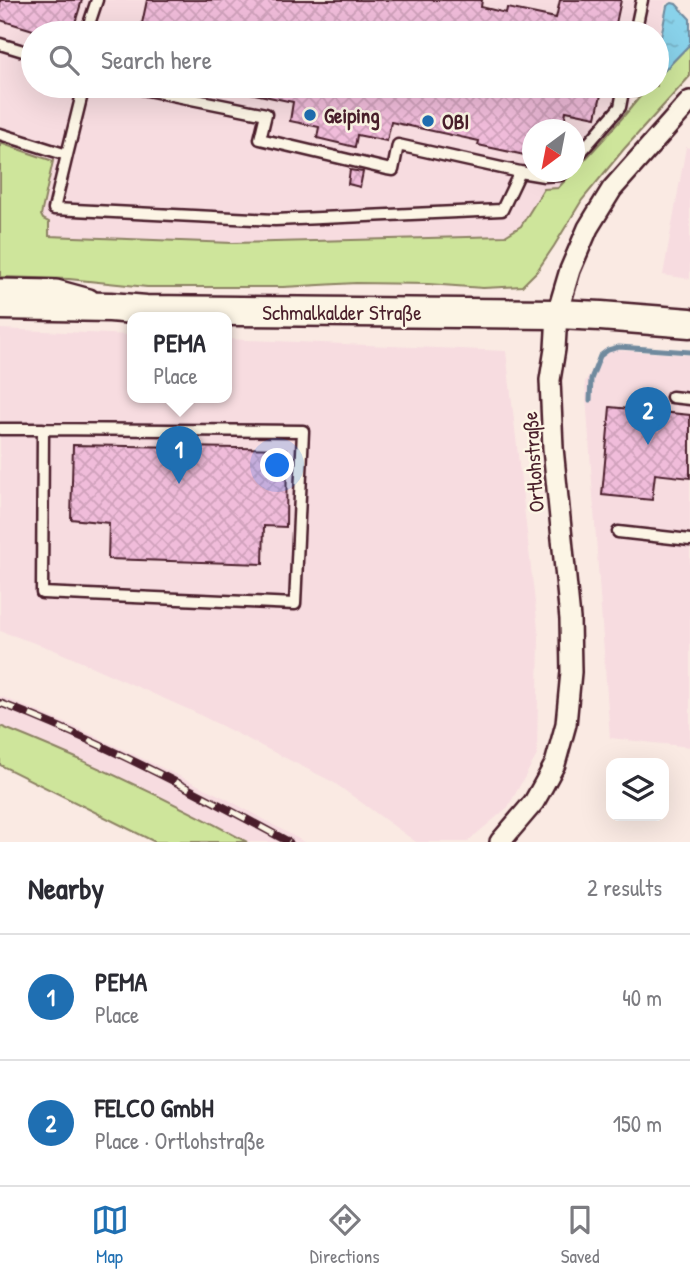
<!DOCTYPE html>
<meta charset="utf-8">
<style>
:root{--surface:#fff;--page:#f2f2f3;--text:#2b2b33;--muted:#7c7c81;--line:#e1e1e2;--accent:#1f6fb2}
body{margin:0;font-family:"Patrick Hand",sans-serif;background:var(--page);color:var(--text)}
.controls{position:absolute;right:21px;bottom:21px;display:grid;overflow:hidden;border-radius:14px;box-shadow:0 7px 28px #0002}
.controls button{width:63px;height:63px;display:grid;place-items:center;padding:0;border:0;border-bottom:2px solid var(--line);background:var(--surface);color:var(--text);font:35px sans-serif}
.compass{position:absolute;left:522px;top:119px;width:63px;height:63px;border-radius:50%;background:var(--surface);box-shadow:0 7px 28px #0002;rotate:212deg}
.you{position:absolute;left:278px;top:466px;width:24px;height:24px;margin:-18px;border:5px solid #fff;border-radius:50%;background:#1a73e8;box-shadow:0 0 0 10px #1a73e833}
.badge{display:grid;place-items:center;width:46px;height:46px;border-radius:50%;background:var(--accent);color:#fff;font-size:23px;font-weight:700}
.pin{position:absolute;translate:-50% -58px;filter:drop-shadow(0 2px 4px #0008)}
.pin::after{content:'';position:absolute;top:37px;width:24px;height:21px;background:inherit;clip-path:polygon(0 0,100% 0,50% 100%)}
.popup{position:absolute;left:127px;top:312px;width:105px;height:91px;box-sizing:border-box;display:grid;place-content:center;border-radius:14px;background:var(--surface);filter:drop-shadow(0 2px 5px #0005);font-size:23px;white-space:nowrap;color:var(--muted)}
.popup b{font-size:26px;color:var(--text)}
.popup::after{content:'';position:absolute;left:50%;top:100%;margin-left:-14px;border:14px solid transparent;border-top-color:var(--surface)}
.list{margin:0;padding:0;list-style:none}
h2{display:flex;justify-content:space-between;align-items:center;height:91px;margin:0;padding:0 28px;font-size:30px}
h2 small{font-size:23px;font-weight:400;color:var(--muted)}
.list li{display:grid;grid-template-columns:46px 1fr auto;gap:21px;align-items:center;box-sizing:border-box;height:126px;padding:0 28px;border-top:2px solid var(--line)}
.list b{display:block;font-size:26px;white-space:nowrap}
.list p{margin:0;font-size:23px;white-space:nowrap;color:var(--muted)}
.list em{font-size:23px;font-style:normal;color:var(--muted)}
.icon{flex:none;width:38px;height:38px;fill:none;stroke:currentColor;stroke-width:2;stroke-linecap:round;stroke-linejoin:round}
.map{position:relative;flex:none;width:690px;height:842px;overflow:hidden}
.search{position:absolute;background:var(--surface);box-shadow:0 7px 28px #0002;left:21px;right:21px;top:21px;height:77px;display:flex;align-items:center;gap:18px;box-sizing:border-box;padding:0 24px;border-radius:38px;color:var(--muted);font-size:26px}
.sheet{height:343px;background:var(--surface)}
nav{display:flex;justify-content:space-around;align-items:center;box-sizing:border-box;height:98px;border-top:2px solid var(--line);background:var(--surface);font-size:19px;color:var(--muted)}
nav a{display:grid;justify-items:center;gap:4px}
nav .on{color:var(--accent)}
.map>svg:first-child{display:block}
.built{fill:#f7dce0}
.grass{fill:#cee59b;stroke:#8c8263;stroke-width:2}
.water{fill:url(#water-ripples);stroke:#708a9e;stroke-width:2}
.lines{fill:none;stroke-linecap:round;stroke-linejoin:round}
.stream{stroke:#708a9e;stroke-width:5}
.building{fill:url(#building-cross-hatch);stroke:#4a1f2b;stroke-width:2}
.service-casing{stroke:#4a1f2b;stroke-width:15}
.minor-casing{stroke:#4a1f2b;stroke-width:24}
.secondary-casing{stroke:#4a1f2b;stroke-width:33}
.service{stroke:#fcf5e5;stroke-width:10}
.minor{stroke:#fcf5e5;stroke-width:19}
.secondary{stroke:#fcf5e5;stroke-width:28}
.rail-casing{stroke:#4a1f2b;stroke-width:8}
.rail{stroke:#fcf5e5;stroke-width:5;stroke-dasharray:16;stroke-linecap:butt}
.poi-dot{fill:#1f6fb2;stroke:#fcf5e5;stroke-width:2.5}
.labels{text-anchor:middle;dominant-baseline:central;stroke-width:5;stroke-linejoin:round;paint-order:stroke}
.poi-label{font-size:21px;font-weight:bold;fill:#4a1f2b;stroke:#fcf5e5;text-anchor:start}
.street-label{font-size:21px;fill:#4a1f2b;stroke:#fcf5e5}
</style>
<div class="map">
<svg width="690" height="842" viewBox="0 0 690 842">
<defs>
<pattern id="water-ripples" width="26" height="14" patternUnits="userSpaceOnUse" patternTransform="scale(1.75)"><rect width="26" height="14" fill="#89d2ea"/><path d="M2 4q2-2 4 0t4 0M15 11q2-2 4 0t4 0" fill="none" stroke="#78b4c9"/></pattern>
<pattern id="building-cross-hatch" width="8" height="8" patternUnits="userSpaceOnUse" patternTransform="scale(1.75)"><rect width="8" height="8" fill="#f0bcda"/><path d="M0 0l8 8M0 8l8-8" fill="none" stroke="#cfa1bb"/></pattern>
</defs>
<rect width="100%" height="100%" fill="#faeae3"/>
<filter id="ink" filterUnits="userSpaceOnUse"><feTurbulence type="fractalNoise" baseFrequency=".0143" numOctaves="2"/><feDisplacementMap in="SourceGraphic" scale="14" xChannelSelector="R" yChannelSelector="G"/><feConvolveMatrix kernelMatrix="1 2 1 2 8 2 1 2 1" color-interpolation-filters="sRGB"/></filter>
<g filter="url(#ink)">
<path class="built" d="M0,0h674l-9,4 -8,44v-15h-624v53h602l-3,14 -13,24 -44,46 -1,-40h-42v42h41l-15,16 -14,1 -23,37 -16,10 -272,7 -185,-7 -1,-16 -4,-1 -2,-4 12,-54 -53,-18z
M686,147l4,1v131l-27,-4z
M0,329l132,6v63h94v-59l280,12 33,286 -2,118 -29,52 -41,35h-51l-83,-60 -141,-71 -140,-62 -52,-18z
M604,349l86,6v392l-80,-9 -25,-356z
M0,696l80,33 74,35 71,34 79,44h-57l-108,-56 -90,-40 -49,-20z"/>
<path class="grass" d="M690,44v32l-66,73 -42,51 -28,46 -17,25 -15,15 -39,2 -55,-4 -72,-1 -73,4h-136l-78,-8 -69,-2v-134l53,18 -12,54 2,4 6,3v14l184,7 272,-7 16,-10 23,-37 14,-1c31,-32 61,-65 90,-101l1,-1h8v-8z
M0,726c85,34 167,72 247,116h-92l-155,-77z"/>
<path class="water" d="M672,3l4,1 14,15v25l-33,34v-21l10,-51z"/>
<g class="lines">
<path class="stream" d="M590,400l1,-21 9,-23 8,-6 11,-3 71,5"/>
</g>
<path class="building" d="M0,0h82l-10,33h-29l-43,-13z
M147,0h335l-1,7 25,6 1,-5 49,10 4,-18h61l-7,33h-474z
M217,86h386l-7,31 -30,-6 -3,19h-31v23l-2,-1 -1,4 -51,-11 1,-4 -88,-19 -4,19 -30,-6 -2,12 -38,-9 2,-11 -29,-6 3,-19z
M350,170l13,2 -3,15 -12,-3z
M610,407l80,8v63l-35,-4 -3,26 -50,-5z
M73,445l214,4 -1,78 -22,-1 -1,38 -155,-5 1,-36 -38,-4z"/>
<g class="lines">
<g class="service-casing">
<path id="service" d="M86,33l11,-33
M635,33l7,-33
M0,44l33,10
M0,134l67,21 -13,54 221,11 227,-10 18,-38 -122,-27 -5,25 -6,-1 -127,-30 6,-25 -139,-28
M67,155l17,-69
M574,160l46,-53 4,-21
M520,172l24,4 17,-1 3,-3
M672,397l18,2
M0,429h43l260,2 -8,173 -253,-11 1,-164
M618,532l72,8"/>
</g>
<g class="minor-casing">
<path id="minor" d="M0,289l56,1 33,9
M500,842l34,-40 9,-16 12,-22 11,-40 5,-52 -1,-53 -17,-171 -3,-68 5,-31 2,-35 13,-44 18,-42 24,-39 78,-88"/>
</g>
<g class="secondary-casing">
<path id="secondary" d="M0,305l110,2 36,3 411,4 44,2 89,7"/>
</g>
<use href="#service" class="service"/>
<use href="#minor" class="minor"/>
<use href="#secondary" class="secondary"/>
<g class="rail-casing">
<path id="rail" d="M0,703c100,38 195,88 289,139"/>
</g>
<use href="#rail" class="rail"/>
</g>
</g>
<g class="poi-dot">
<circle cx="310" cy="115" r="7"/>
<circle cx="428" cy="121" r="7"/>
</g>
<g class="labels">
<g class="poi-label">
<text x="324" y="115">Geiping</text>
<text x="442" y="121">OBI</text>
</g>
<g class="street-label">
<text x="342" y="312">Schmalkalder Straße</text>
<text transform="translate(533 462) rotate(-94)">Ortlohstraße</text>
</g>
</g>
</svg>
<div class="controls">
<button><svg class="icon" aria-label="layers" viewBox="0 0 24 24"><path d="M12 4l9 5-9 5-9-5zM3 14l9 5 9-5"/></svg></button>
</div>
<svg class="compass" viewBox="-18 -18 36 36"><path d="M0-13l5 13h-10z" fill="#e53935"/><path d="M0 13l5-13h-10z" fill="#7c7c81"/></svg>
<div class="you"></div>
<div class="pin badge" style="left:179px;top:484px">1</div>
<div class="popup"><b>PEMA</b>Place</div>
<div class="pin badge" style="left:648px;top:445px">2</div>
<div class="search"><svg class="icon" aria-label="search" viewBox="0 0 24 24"><circle cx="10" cy="10" r="6"/><path d="M15 15l6 6"/></svg>Search here</div>
</div>
<section class="sheet">
<h2>Nearby<small>2 results</small></h2>
<ul class="list">
<li><span class="badge">1</span><div><b>PEMA</b><p>Place</p></div><em>40 m</em></li>
<li><span class="badge">2</span><div><b>FELCO GmbH</b><p>Place · Ortlohstraße</p></div><em>150 m</em></li>
</ul>
</section>
<nav>
<a class="on"><svg class="icon" aria-label="map" viewBox="0 0 24 24"><path d="M3 6l6-2 6 2 6-2v14l-6 2-6-2-6 2zM9 4v14M15 6v14"/></svg>Map</a>
<a><svg class="icon" aria-label="directions" viewBox="0 0 24 24"><path d="M12 3l9 9-9 9-9-9zM9 14v-3h6M13 9l2 2-2 2"/></svg>Directions</a>
<a><svg class="icon" aria-label="saved" viewBox="0 0 24 24"><path d="M7 4h10v16l-5-4-5 4z"/></svg>Saved</a>
</nav>
